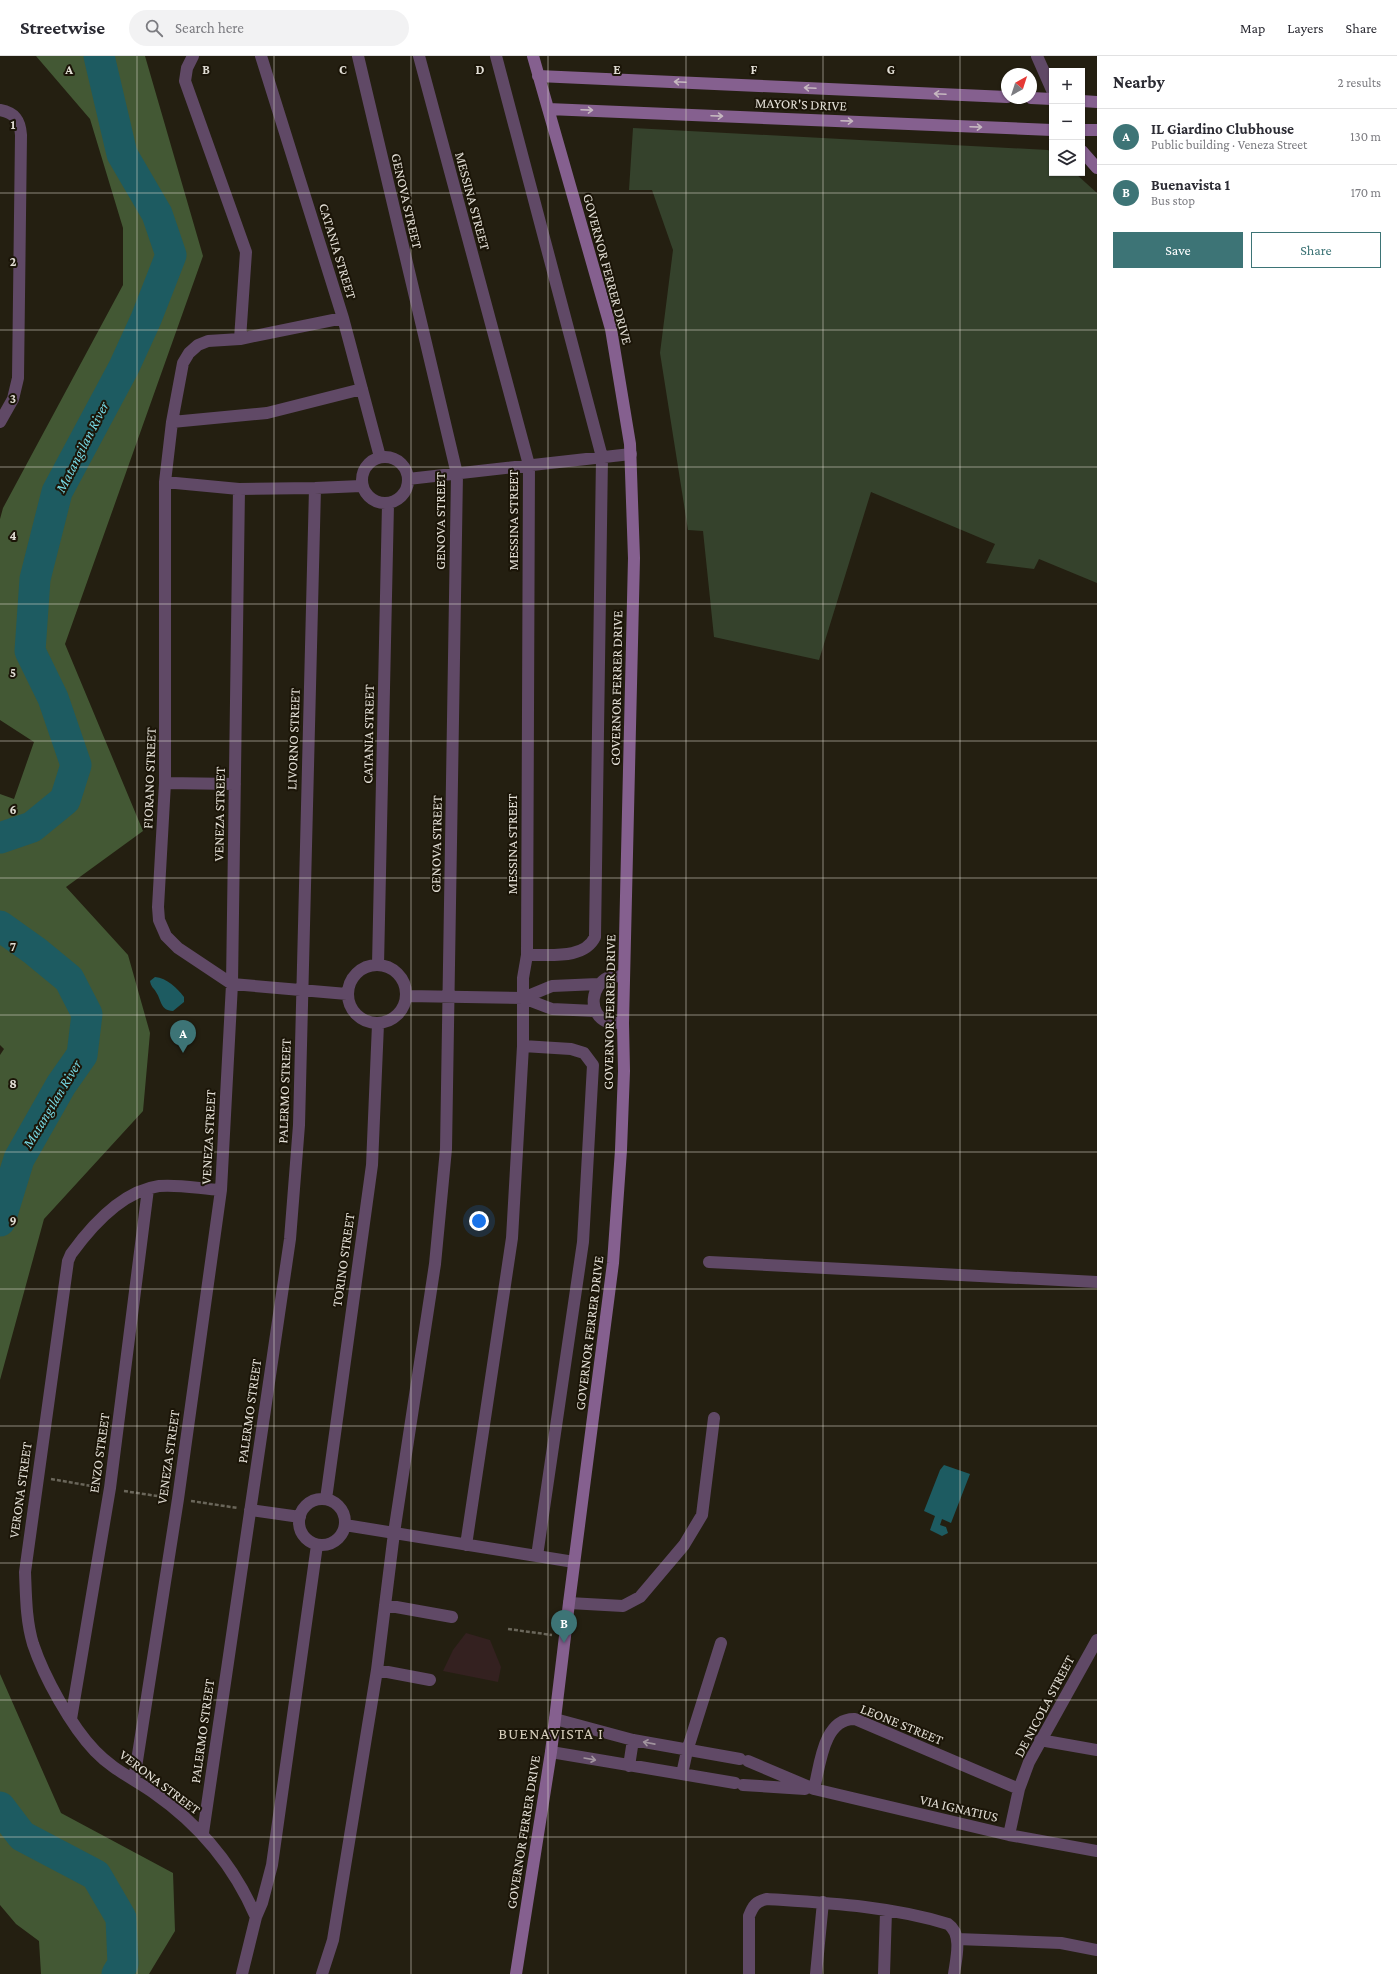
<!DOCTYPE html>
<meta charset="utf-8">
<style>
:root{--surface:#fff;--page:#f2f2f3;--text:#2b2b33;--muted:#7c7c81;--line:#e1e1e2;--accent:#3d7476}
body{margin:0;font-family:"Crimson Pro",serif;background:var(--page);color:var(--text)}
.controls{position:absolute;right:12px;top:12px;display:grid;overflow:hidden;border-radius:0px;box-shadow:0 1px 3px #0004}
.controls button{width:36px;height:36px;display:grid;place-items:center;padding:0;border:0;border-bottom:1px solid var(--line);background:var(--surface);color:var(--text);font:20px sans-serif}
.compass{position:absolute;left:1001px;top:12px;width:36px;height:36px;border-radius:50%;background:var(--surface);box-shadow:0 1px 3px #0004;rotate:39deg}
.you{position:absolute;left:479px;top:1165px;width:14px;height:14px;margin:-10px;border:3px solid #fff;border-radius:50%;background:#1a73e8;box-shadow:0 0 0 6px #1a73e833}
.badge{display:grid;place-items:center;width:26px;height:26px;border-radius:50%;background:var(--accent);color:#fff;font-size:13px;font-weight:700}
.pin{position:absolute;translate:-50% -33px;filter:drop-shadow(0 1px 2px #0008)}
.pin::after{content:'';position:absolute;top:21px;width:14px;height:12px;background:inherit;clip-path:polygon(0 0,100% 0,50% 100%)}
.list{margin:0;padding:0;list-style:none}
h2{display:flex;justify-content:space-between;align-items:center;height:52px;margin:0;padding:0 16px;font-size:17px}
h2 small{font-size:13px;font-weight:400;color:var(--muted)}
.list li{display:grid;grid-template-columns:26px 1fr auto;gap:12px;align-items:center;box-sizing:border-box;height:56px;padding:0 16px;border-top:1px solid var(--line)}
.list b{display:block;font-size:15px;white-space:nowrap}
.list p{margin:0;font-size:13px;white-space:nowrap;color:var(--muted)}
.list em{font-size:13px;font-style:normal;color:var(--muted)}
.actions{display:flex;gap:8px;padding:12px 16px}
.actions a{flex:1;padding:9px 0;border:1px solid var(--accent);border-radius:0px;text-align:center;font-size:14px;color:var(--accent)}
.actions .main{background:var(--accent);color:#fff}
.icon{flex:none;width:22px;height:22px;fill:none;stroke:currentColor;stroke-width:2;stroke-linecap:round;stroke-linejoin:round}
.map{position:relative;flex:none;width:1097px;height:1918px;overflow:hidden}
header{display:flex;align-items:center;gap:24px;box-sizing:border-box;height:56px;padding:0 20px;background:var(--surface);border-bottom:1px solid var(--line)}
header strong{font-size:19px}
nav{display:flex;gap:22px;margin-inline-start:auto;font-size:14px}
.search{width:280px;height:36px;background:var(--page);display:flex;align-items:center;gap:10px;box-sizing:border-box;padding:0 14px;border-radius:22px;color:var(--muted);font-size:15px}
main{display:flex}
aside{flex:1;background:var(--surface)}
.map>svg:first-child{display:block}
.education{fill:#342120}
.green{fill:#35422c}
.forest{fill:#435834}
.water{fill:#1d5b61}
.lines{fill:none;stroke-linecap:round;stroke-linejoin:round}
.river{stroke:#1d5b61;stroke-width:31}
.path{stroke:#6a665a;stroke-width:2.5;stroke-dasharray:4 2;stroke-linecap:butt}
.street{stroke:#604966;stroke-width:12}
.secondary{stroke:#85608f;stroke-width:12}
.oneway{stroke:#c6b8c0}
.oneway2{stroke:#a1949e}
.grid{fill:none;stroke:#e2ded5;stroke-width:1;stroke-opacity:0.55}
.labels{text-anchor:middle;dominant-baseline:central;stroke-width:4;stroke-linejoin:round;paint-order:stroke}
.street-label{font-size:14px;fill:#e2ded5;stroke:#1b1508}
.water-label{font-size:15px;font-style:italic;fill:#75d5e0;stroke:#1b1508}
.quarter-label{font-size:16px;letter-spacing:1px;fill:#d5cdbb;stroke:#1b1508}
.grid-label{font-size:13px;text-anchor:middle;font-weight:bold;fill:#e2ded5;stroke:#1b1508;stroke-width:4;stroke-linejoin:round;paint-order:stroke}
</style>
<header>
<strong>Streetwise</strong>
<div class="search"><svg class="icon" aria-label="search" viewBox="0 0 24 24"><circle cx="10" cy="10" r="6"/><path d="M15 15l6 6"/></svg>Search here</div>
<nav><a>Map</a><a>Layers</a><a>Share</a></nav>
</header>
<main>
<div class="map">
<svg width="1097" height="1918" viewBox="0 0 1097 1918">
<rect width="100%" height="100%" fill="#241f11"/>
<path class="education" d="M466,1577l24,7 11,27 -3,15 -55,-11 10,-21z"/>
<path class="green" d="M633,72l415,22 4,3v20h23l22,20v390l-58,-24 -5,10 -48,-6 9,-19 -124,-52 -52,168 -105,-23 -11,-106 -15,-1 -28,-177 13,-103 -21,-60h-23z"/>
<path class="forest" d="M36,0h109l58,200 -138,388 78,187 -77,56 62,68 22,78 -7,78 -99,108 -44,161v-325l4,-6 -4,-4v-251l14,5 20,-57 -34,-22v-201l3,-11 120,-223v-57l-33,-109z
M0,1618l61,139 112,60 2,58 -26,43h-108l-2,-33 -23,-17 -16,-19z"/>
<path class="water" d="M155,921c12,1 22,11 29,20v5l-11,9c-13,-1 -11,-10 -17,-19 -3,-5 -5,-5 -6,-11z
M944,1409l26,9 -19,49 -9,-4 -2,6 6,2 2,6 -6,3 -12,-6 5,-14 -11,-5 16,-41z"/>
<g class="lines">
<path class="river" d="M0,782l32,-11 33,-27 11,-35 -23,-67 -23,-47 5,-72 22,-87 67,-125 22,-48 25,-64 -14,-41 -35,-60 -23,-98
M0,870l35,25 34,28 18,35 -5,41 -21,30 -42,74 -19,62
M0,1751l22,29 74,39 25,43 2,46 -6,10"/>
<path class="path" d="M51,1423l46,8
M124,1435l40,6
M191,1445l47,7
M508,1573l44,6"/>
<path class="street" d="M193,0l-6,12 -2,13 61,171 -6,87
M261,0l82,262 37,139
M419,0l110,409 -2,490 -4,23v68l-11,192 -46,307
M496,0l106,401 -7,480c-11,23 -46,17 -68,18
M1037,0l15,34
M0,54c15,3 20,10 21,25l-3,243 -5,21 -13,23
M343,262l-103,21 -32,2 -10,4 -9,8 -6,10 -11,59 -7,60v301l-7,124 1,13 7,16 12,12 54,36 115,10
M172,366l95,-9 95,-24
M362 424a23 23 0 1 1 46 0a23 23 0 1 1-46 0Z
M408,423l223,-25
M165,426l74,7 76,-1 46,-2
M165,727l70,1
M348 938a29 29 0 1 1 58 0a29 29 0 1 1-58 0Z
M378,909l10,-461
M407,940l116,2 29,11 43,2
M523,942l29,-12 46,-2
M623,967c-4,0 -12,0 -16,-1 -20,-9 -16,-37 2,-45 4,-2 11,0 15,0
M523,990l48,3 13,4 9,12 -10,177 -46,314
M221,1134c-20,-1 -42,-6 -62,-4 -37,5 -67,39 -88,68l-3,7 -43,311c1,24 1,49 8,72 11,33 38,82 62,107 17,18 39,28 59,42 46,32 80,73 102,124
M709,1206l388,20
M299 1466a23 23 0 1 1 46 0a23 23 0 1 1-46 0Z
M326,1443l46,-334 6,-141
M250,1454l50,7
M345,1469l229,37
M569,1547l54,3 17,-9 44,-52 18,-30 12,-97
M385,1549l67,12
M377,1614l53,10
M71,1663l39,-231 38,-299
M555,1663l78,21 107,19
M1040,1684l57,10
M551,1696l184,31
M748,1705l66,28 195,46 88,16
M629,1710l4,-26
M682,1718l5,-23 34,-108
M134,1724l44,-281 43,-309 11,-206 7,-495
M743,1729l62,4
M814,1733c6,-23 9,-71 41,-70l164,70
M203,1777l87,-594 9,-114 16,-637
M1009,1779l10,-46 10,-27 68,-122
M957,1883l104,4 36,7
M242,1918l14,-57 6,-14 10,-38 45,-320
M322,1918l11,-34 44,-270 17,-137 41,-269 11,-115 11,-675 -99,-418
M749,1918v-58c4,-10 7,-15 18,-17 60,4 123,7 181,25 15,10 8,35 6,50
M816,1918l7,-72
M884,1918l2,-63"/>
<path class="secondary" d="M538,20l469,21
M1031,42l21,1
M1082,45l15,1
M548,53l504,21
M1082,74h15
M1082,95l15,17
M516,1918l35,-222 18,-149 44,-340 8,-113 3,-79 -1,-48 11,-465 -4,-114 -19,-115 -78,-273"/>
</g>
<defs><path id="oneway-shaft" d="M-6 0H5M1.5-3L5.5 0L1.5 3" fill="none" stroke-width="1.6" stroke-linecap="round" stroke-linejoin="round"/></defs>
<g class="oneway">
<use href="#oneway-shaft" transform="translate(680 26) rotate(-177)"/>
<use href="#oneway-shaft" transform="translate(810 32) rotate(-177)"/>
<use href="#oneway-shaft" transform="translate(940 38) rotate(-177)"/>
<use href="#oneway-shaft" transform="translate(587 54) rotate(2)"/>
<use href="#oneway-shaft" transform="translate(717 60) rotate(2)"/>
<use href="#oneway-shaft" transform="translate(847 65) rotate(2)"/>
<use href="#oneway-shaft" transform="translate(976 71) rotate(2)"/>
</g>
<g class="oneway2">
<use href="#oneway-shaft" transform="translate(649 1687) rotate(-169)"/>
<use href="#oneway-shaft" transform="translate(590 1703) rotate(10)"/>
</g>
<path class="grid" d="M137,0v1918M274,0v1918M411,0v1918M548,0v1918M686,0v1918M823,0v1918M960,0v1918M0,137h1097M0,274h1097M0,411h1097M0,548h1097M0,685h1097M0,822h1097M0,959h1097M0,1096h1097M0,1233h1097M0,1370h1097M0,1507h1097M0,1644h1097M0,1781h1097"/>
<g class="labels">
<g class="street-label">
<text transform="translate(801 48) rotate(2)">MAYOR'S DRIVE</text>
<text transform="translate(407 145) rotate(77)">GENOVA STREET</text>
<text transform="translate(473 145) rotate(75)">MESSINA STREET</text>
<text transform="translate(338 195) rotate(73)">CATANIA STREET</text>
<text transform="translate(608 213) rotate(75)">GOVERNOR FERRER DRIVE</text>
<text transform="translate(513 464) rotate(-90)">MESSINA STREET</text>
<text transform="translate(440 465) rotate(-90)">GENOVA STREET</text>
<text transform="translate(616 632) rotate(-89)">GOVERNOR FERRER DRIVE</text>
<text transform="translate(368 678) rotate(-89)">CATANIA STREET</text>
<text transform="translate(293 683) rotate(-88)">LIVORNO STREET</text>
<text transform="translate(149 722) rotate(-88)">FIORANO STREET</text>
<text transform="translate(219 758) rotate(-89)">VENEZA STREET</text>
<text transform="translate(436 788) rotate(-89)">GENOVA STREET</text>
<text transform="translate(512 788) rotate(-90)">MESSINA STREET</text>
<text transform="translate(609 956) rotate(-89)">GOVERNOR FERRER DRIVE</text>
<text transform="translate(284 1035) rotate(-88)">PALERMO STREET</text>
<text transform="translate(208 1081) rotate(-87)">VENEZA STREET</text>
<text transform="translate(343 1204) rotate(-82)">TORINO STREET</text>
<text transform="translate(589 1277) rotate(-83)">GOVERNOR FERRER DRIVE</text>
<text transform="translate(249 1355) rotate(-82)">PALERMO STREET</text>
<text transform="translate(99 1397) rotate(-82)">ENZO STREET</text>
<text transform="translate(168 1401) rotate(-82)">VENEZA STREET</text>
<text transform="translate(20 1434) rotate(-82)">VERONA STREET</text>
<text transform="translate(1044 1650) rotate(-62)">DE NICOLA STREET</text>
<text transform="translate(902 1668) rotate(22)">LEONE STREET</text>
<text transform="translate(202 1675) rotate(-82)">PALERMO STREET</text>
<text transform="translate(160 1726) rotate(37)">VERONA STREET</text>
<text transform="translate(959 1752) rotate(13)">VIA IGNATIUS</text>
<text transform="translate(523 1776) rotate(-81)">GOVERNOR FERRER DRIVE</text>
</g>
<g class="water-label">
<text transform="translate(82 391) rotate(-63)">Matangilan River</text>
<text transform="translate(52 1048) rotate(-59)">Matangilan River</text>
</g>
<g class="quarter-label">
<text x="551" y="1677">BUENAVISTA I</text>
</g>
</g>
<g class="grid-label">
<text x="69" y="18">A</text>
<text x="206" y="18">B</text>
<text x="343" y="18">C</text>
<text x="480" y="18">D</text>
<text x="617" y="18">E</text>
<text x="754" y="18">F</text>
<text x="891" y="18">G</text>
<text x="13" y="73">1</text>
<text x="13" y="210">2</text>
<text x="13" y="347">3</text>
<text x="13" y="484">4</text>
<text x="13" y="621">5</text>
<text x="13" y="758">6</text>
<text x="13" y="895">7</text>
<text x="13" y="1032">8</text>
<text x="13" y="1169">9</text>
</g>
</svg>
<div class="controls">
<button>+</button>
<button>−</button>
<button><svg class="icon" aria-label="layers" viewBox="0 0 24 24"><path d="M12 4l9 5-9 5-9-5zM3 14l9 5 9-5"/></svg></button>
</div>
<svg class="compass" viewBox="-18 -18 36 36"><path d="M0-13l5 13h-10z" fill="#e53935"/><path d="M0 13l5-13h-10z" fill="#7c7c81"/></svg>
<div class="you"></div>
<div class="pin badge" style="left:183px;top:997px">A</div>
<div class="pin badge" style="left:564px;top:1587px">B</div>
</div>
<aside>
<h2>Nearby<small>2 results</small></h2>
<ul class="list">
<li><span class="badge">A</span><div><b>IL Giardino Clubhouse</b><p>Public building · Veneza Street</p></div><em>130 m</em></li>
<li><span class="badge">B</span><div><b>Buenavista 1</b><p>Bus stop</p></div><em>170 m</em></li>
</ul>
<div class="actions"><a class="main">Save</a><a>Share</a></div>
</aside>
</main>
